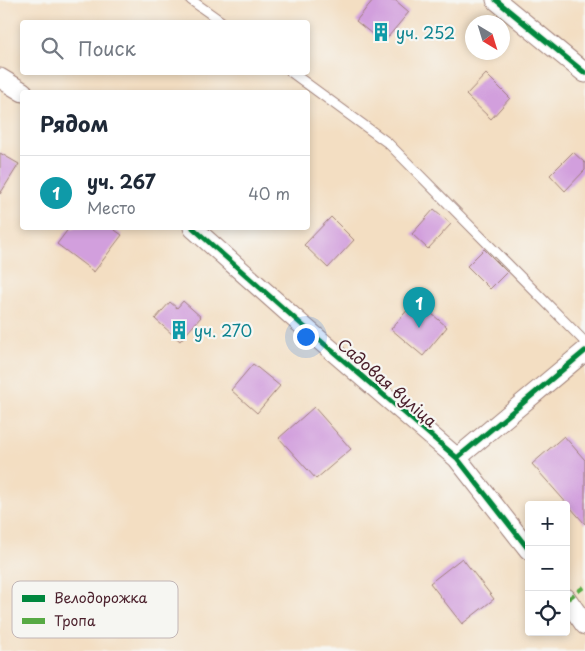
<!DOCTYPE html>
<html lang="ru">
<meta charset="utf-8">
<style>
:root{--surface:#fff;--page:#f2f2f3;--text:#1f2937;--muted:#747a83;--line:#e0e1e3;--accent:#b5179e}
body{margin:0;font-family:"Playpen Sans",sans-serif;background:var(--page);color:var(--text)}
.controls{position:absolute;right:15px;bottom:15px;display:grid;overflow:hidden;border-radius:5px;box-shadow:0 2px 8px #0003}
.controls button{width:45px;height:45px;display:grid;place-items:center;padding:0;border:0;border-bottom:1px solid var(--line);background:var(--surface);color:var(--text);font:25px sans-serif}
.compass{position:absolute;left:465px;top:15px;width:45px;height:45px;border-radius:50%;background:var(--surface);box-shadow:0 2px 8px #0003;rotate:142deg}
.you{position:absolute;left:305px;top:336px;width:18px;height:18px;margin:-12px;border:4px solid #fff;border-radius:50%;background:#1a73e8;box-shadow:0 0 0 8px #1a73e833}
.badge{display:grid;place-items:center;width:32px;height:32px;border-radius:50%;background:var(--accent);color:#fff;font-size:16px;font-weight:700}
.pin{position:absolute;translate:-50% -41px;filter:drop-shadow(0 1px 2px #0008)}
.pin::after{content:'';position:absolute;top:26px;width:18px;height:15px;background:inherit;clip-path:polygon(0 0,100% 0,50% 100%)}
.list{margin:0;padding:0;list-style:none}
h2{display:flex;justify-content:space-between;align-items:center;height:65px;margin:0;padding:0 20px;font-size:21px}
h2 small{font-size:16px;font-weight:400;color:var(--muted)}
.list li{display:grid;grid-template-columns:32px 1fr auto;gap:15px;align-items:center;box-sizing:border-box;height:75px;padding:0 20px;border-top:1px solid var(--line)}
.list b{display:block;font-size:19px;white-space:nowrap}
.list p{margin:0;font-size:16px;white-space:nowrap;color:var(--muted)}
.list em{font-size:16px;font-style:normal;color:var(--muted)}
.icon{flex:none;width:28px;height:28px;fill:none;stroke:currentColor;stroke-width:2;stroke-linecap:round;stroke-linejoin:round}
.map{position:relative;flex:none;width:585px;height:651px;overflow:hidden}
.search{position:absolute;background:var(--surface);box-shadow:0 2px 8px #0003;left:20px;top:20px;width:290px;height:55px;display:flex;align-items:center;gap:12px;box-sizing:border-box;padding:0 18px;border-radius:5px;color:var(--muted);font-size:19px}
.panel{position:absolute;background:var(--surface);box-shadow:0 2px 8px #0003;left:20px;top:90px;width:290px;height:140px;border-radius:5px}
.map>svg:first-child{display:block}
.building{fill:#d29fdd}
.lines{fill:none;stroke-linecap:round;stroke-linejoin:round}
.service-casing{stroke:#9e7e76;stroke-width:11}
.minor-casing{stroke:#9e7e76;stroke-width:21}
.service{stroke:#fff;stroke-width:9}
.minor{stroke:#fff;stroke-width:19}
.quiet{stroke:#57aa44;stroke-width:4;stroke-dasharray:8 4;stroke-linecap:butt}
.cycleway-casing{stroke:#f6f6f2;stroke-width:8}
.cycleway{stroke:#00873e;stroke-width:5}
.labels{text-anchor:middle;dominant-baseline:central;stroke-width:4.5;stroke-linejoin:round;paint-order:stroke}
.culture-label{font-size:16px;fill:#0d838f;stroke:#f6f6f2;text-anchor:start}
.street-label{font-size:16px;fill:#4a1f2b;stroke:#f6f6f2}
.key{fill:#f6f6f2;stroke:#c2b6b6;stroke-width:1}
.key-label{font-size:14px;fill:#4a1f2b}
</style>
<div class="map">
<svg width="585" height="651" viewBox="0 0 585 651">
<rect width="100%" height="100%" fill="#f6f6f2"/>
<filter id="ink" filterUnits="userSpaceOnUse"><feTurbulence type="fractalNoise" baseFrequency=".02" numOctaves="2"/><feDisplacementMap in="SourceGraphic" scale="10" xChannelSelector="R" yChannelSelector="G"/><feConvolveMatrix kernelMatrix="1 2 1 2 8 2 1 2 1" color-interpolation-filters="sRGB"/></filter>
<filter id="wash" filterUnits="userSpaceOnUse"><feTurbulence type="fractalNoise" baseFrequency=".0096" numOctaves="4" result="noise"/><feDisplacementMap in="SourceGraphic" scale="20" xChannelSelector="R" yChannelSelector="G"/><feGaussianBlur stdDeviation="1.12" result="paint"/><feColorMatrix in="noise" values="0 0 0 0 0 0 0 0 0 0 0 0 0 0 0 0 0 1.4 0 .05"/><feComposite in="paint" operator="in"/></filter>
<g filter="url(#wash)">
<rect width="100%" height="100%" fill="#f3dec2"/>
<g id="blocks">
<path class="building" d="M373,0h22l14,12 -26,31 -27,-22z
M486,74l24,24 -19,21 -25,-24z
M573,152l12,11v7l-20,21 -15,-16z
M0,153l19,11 -19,30z
M434,209l17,15 -23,25 -16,-15z
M331,217l23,23 -26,28 -24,-23z
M69,228h43l10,7 -28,37 -37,-28z
M484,249l23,23 -17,17 -23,-23z
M416,300l31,27 -24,29 -32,-27z
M183,301l18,16 -21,24 -25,-22 15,-17 7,6z
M253,364l27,22 -23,27 -26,-23z
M314,407l37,42 -35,30 -37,-41z
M564,436l21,24v64l-53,-60z
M462,558l32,41 -32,25 -32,-41z"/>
</g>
</g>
<g filter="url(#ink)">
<use href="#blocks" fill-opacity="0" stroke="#9e7e76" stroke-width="1"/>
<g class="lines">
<g class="service-casing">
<path id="service" d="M191,0l31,22
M291,72l97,71 197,199"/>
</g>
<g class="minor-casing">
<path id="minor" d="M496,0l89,73
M0,78l23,14
M193,228l108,96 156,134 72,92
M457,458l128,-107
M566,598l19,27"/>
</g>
<use href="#service" class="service"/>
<use href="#minor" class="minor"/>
<path class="quiet" d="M568,599l17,-13"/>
<g class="cycleway-casing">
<path id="cycleway" d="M496,0l89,73
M193,228l108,96 156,134 72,92
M457,458l128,-107"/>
</g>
<use href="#cycleway" class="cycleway"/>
</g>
</g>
<defs>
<g id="building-bare" transform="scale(1.5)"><path d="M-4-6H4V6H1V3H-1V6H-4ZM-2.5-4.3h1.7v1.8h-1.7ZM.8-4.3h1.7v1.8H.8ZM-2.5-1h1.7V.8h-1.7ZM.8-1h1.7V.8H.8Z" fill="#0f9aa8" stroke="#f6f6f2" stroke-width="2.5" paint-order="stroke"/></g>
</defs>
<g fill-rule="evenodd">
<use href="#building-bare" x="381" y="32"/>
<use href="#building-bare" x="179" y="330"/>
</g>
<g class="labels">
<g class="culture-label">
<text x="396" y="32">уч. 252</text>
<text x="194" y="330">уч. 270</text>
</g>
<g class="street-label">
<text transform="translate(388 382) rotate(41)">Садовая вуліца</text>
</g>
</g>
<rect x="12" y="581" width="166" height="57" rx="8" class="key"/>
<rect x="22" y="595" width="23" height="7" fill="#00873e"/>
<rect x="22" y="618" width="23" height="6" fill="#57aa44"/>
<g class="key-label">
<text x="54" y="603">Велодорожка</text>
<text x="54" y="626">Тропа</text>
</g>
</svg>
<div class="controls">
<button>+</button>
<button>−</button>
<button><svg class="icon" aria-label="locate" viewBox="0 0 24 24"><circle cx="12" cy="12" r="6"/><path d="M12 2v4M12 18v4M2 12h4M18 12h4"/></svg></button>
</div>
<svg class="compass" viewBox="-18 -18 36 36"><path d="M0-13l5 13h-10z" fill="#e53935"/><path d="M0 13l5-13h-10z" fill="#747a83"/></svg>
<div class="you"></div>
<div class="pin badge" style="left:419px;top:328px;background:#0f9aa8">1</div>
<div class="search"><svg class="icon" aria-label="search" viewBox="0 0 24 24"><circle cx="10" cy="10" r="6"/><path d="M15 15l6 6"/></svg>Поиск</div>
<section class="panel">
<h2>Рядом<small></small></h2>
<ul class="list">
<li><span class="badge" style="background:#0f9aa8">1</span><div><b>уч. 267</b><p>Место</p></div><em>40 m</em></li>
</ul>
</section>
</div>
